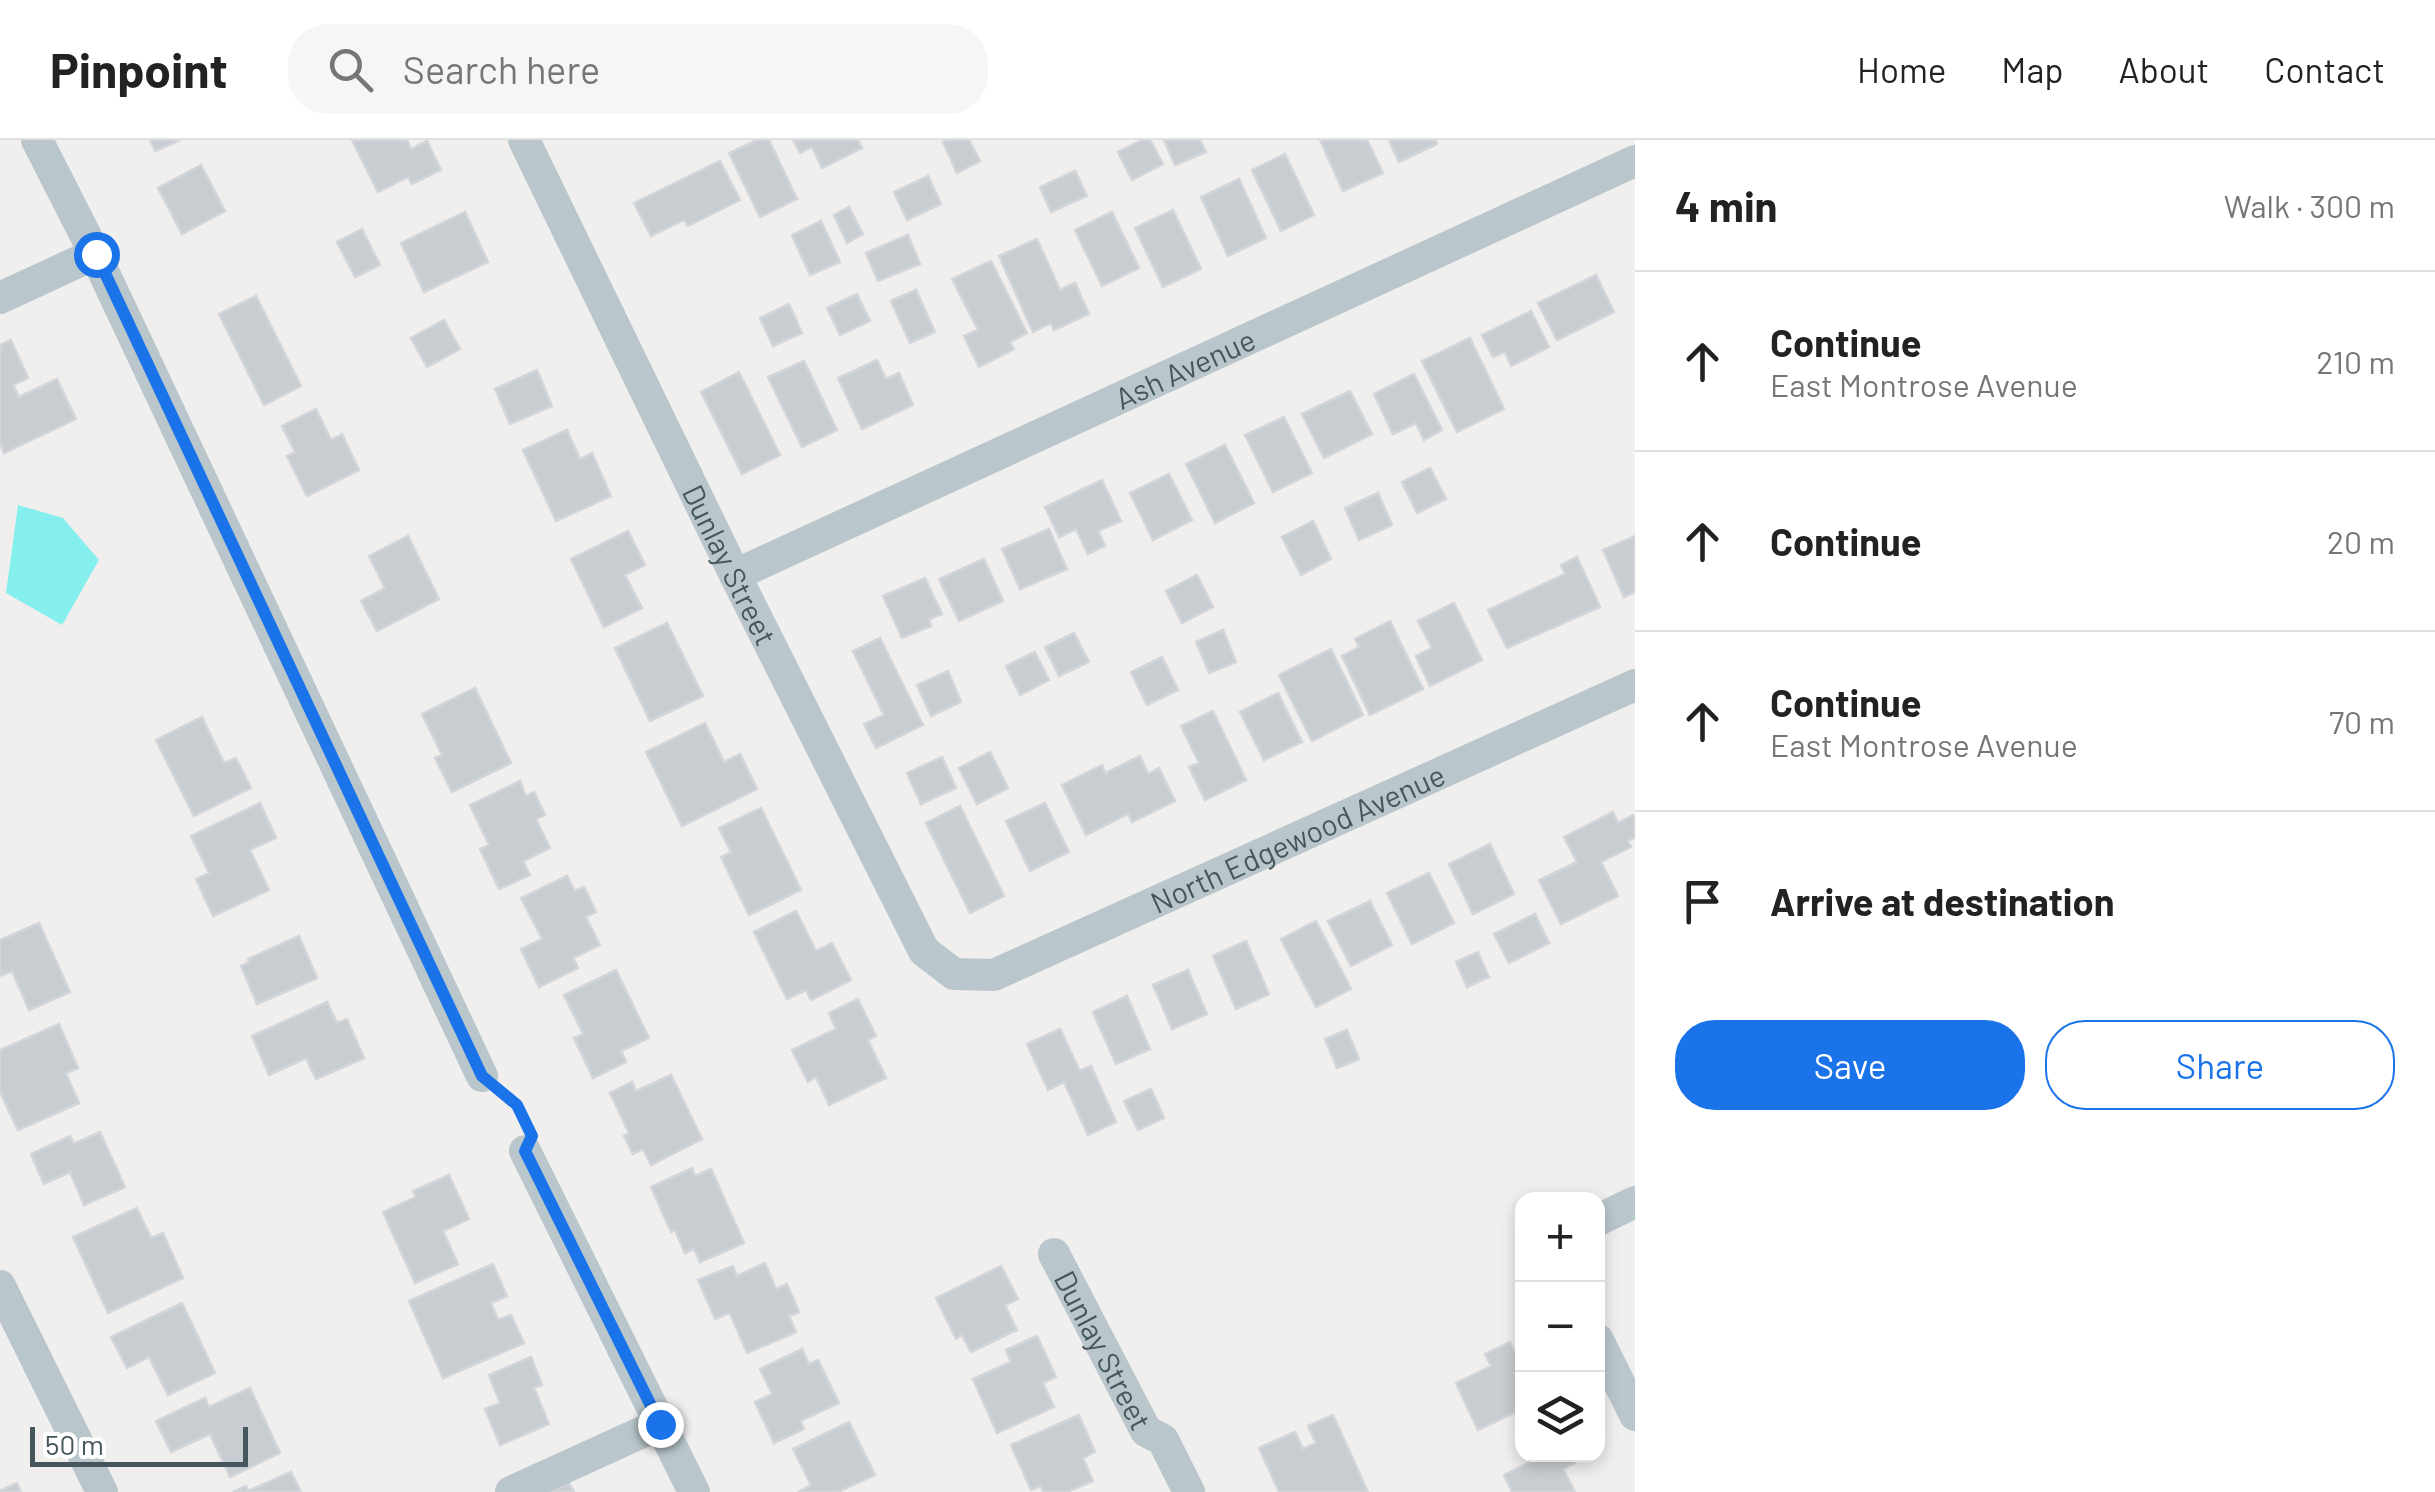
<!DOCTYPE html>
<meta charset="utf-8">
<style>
:root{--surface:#fff;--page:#f6f6f6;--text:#222;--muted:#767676;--line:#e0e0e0;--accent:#1a73e8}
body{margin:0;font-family:Barlow,sans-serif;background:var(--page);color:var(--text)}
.controls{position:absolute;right:30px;bottom:30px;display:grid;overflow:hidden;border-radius:20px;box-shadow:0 5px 15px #0003}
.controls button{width:90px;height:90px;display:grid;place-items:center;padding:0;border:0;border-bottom:2px solid var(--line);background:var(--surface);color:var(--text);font:50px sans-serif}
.scale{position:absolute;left:30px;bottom:25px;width:218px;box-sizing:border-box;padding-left:10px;border:5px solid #45575c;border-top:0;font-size:28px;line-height:35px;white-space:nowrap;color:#45575c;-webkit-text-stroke:8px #fff;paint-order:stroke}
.stop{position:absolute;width:30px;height:30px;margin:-22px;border:8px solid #1a73e8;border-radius:50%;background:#fff}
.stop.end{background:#1a73e8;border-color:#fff;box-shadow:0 2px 10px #0008}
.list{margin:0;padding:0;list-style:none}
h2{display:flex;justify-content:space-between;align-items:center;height:130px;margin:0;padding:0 40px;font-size:42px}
h2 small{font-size:32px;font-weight:400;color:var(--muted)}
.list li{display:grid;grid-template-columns:65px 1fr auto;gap:30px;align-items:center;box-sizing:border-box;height:180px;padding:0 40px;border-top:2px solid var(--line)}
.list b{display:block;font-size:38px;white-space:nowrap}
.list p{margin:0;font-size:32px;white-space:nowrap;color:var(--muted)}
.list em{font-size:32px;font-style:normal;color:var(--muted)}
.actions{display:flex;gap:20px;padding:30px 40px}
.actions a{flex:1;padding:22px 0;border:2px solid var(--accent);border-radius:40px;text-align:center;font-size:35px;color:var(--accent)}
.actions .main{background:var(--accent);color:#fff}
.icon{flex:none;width:55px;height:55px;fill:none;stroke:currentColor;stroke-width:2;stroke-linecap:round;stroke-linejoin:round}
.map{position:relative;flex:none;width:1635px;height:1352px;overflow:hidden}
header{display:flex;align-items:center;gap:60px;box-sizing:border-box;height:140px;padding:0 50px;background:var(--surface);border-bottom:2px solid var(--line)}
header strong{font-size:48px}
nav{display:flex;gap:55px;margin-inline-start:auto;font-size:35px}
.search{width:700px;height:90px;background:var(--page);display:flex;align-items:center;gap:25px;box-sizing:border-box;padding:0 35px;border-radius:40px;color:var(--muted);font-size:38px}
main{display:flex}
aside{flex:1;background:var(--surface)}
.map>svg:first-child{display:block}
.water{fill:#85efed}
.building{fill:#c8cdd1;stroke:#d2d6da;stroke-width:2.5}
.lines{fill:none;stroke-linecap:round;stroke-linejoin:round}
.path{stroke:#71d08c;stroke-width:5;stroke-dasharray:8 5;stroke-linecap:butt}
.minor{stroke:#b9c7cc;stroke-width:32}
.route{stroke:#1a73e8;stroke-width:12}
.labels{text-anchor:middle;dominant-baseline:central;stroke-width:9;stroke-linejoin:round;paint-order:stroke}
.street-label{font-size:30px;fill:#45575c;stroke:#fff}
</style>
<header>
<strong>Pinpoint</strong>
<div class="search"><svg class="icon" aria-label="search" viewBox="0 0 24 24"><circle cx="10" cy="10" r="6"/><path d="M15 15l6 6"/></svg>Search here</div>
<nav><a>Home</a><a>Map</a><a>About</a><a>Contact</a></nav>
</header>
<main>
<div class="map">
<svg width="1635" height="1352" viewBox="0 0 1635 1352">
<rect width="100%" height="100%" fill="#f1eeee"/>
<path class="water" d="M18,365l45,13 36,42 -37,65 -56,-32z"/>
<path class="building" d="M150,0h30l-25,11z
M352,0h55l4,9 16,-8 14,29 -29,14 -4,-7 -30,15z
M757,0h12l28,59 -37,18 -31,-64z
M793,0h65l4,8 -40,20 -10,-21 -12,6z
M947,0h22l11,21 -23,12 -14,-31z
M1142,0h8l13,24 -31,16 -14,-28z
M1164,0h36l6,12 -31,13z
M1320,0h47l16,33 -40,18z
M1389,0h47l1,4 -38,18z
M1285,14l29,61 -33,16 -29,-61z
M720,21l20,39 -52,26 -4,-6 -33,16 -17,-33z
M201,25l24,46 -43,23 -24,-46z
M1075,31l12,25 -36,16 -11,-25z
M928,36l13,28 -34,16 -13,-28z
M1239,39l27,59 -38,18 -27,-59z
M849,67l14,27 -16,9 -13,-28z
M1173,70l28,59 -38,18 -28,-59z
M465,72l23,50 -64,30 -23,-49z
M1112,72l27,56 -37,18 -27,-56z
M821,81l19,41 -30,13 -18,-40z
M362,89l18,36 -25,12 -18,-35z
M908,95l12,29 -42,17 -12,-28z
M1037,99l23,51 15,-7 14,31 -35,16 -3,-7 -18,9 -34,-76z
M991,121l36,72 -17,9 4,7 -35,18 -15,-31 14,-6 -26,-51z
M1596,135l18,37 -57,28 -19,-37z
M916,150l19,42 -25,11 -19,-42z
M857,154l13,27 -30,14 -13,-27z
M256,156l45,90 -37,19 -45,-91z
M789,164l13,29 -29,13 -13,-28z
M1531,171l18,36 -38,19 -6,-14 -12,5 -11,-22z
M444,180l16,29 -33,18 -16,-29z
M1470,198l34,71 -47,23 -35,-71z
M11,200l17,38 -15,7 6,12 38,-18 19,40 -72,34 -4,-10v-98z
M877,220l9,19 13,-6 14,32 -51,24 -24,-51z
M804,221l33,69 -35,17 -34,-70z
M537,230l15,36 -42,18 -15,-35z
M739,232l41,83 -38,19 -41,-82z
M1414,234l28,56 -18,10 -8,-17 -23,11 -19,-40z
M1350,251l22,43 -48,24 -22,-44z
M316,269l15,31 11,-6 17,36 -52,26 -20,-40 8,-4 -13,-26z
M1284,277l28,56 -39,19 -28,-57z
M567,290l13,29 12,-6 19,43 -55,25 -33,-71z
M1225,305l29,58 -39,20 -29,-59z
M1430,328l16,31 -29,14 -15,-31z
M1169,334l23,46 -39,20 -23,-47z
M1102,340l19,41 -23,10 7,15 -17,8 -12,-25 -17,8 -14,-30z
M1378,353l14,32 -33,15 -14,-32z
M1313,381l18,38 -30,16 -19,-38z
M1049,389l18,40 -47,20 -18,-40z
M628,391l17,34 -20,10 17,33 -38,19 -33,-68z
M408,396l31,63 -62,32 -16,-30 24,-13 -16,-32z
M1635,396v56l-11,5 -21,-47z
M1577,417l23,50 -93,41 -19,-38 77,-36 -4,-9z
M984,419l19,42 -44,20 -20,-42z
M1197,435l16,32 -31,16 -16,-32z
M925,438l17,36 -13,5 2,7 -29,12 -19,-42z
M1454,463l28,57 -52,26 -14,-30 16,-8 -14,-27z
M1390,481l33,68 -53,26 -28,-59 17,-9 -4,-8z
M667,483l36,73 -53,25 -35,-73z
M1223,490l13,32 -27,11 -13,-31z
M1074,493l15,29 -30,14 -14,-29z
M880,498l43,87 -47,23 -12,-24 20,-9 -31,-64z
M1331,509l32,66 -51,26 -33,-66z
M1035,512l14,28 -29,15 -14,-29z
M1162,517l16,33 -31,15 -16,-33z
M948,531l13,31 -30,14 -14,-31z
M475,548l36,75 -59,29 -17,-34 7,-3 -20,-41z
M1278,553l24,49 -38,18 -24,-48z
M1213,571l33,69 -41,20 -16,-33 10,-4 -18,-37z
M202,577l22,46 12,-5 15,30 -57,28 -38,-76z
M705,583l19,39 16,-8 17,35 -75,37 -36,-74z
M990,612l18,36 -31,16 -18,-36z
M1140,616l8,18 11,-6 16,33 -43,21 -4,-8 -42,21 -24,-50 40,-20 3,8z
M942,617l14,31 -35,16 -14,-31z
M520,641l6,15 8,-4 11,23 -9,4 14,29 -27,13 7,14 -31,14 -19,-40 9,-4 -19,-40z
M260,663l16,35 -26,12 19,40 -56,26 -17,-37 13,-6 -18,-37z
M1045,663l24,49 -39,19 -24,-50z
M960,666l44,90 -34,17 -44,-90z
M761,668l40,82 -52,25 -28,-58 10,-5 -12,-24z
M1613,672l5,11 15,-8 2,4v18l-7,4 3,6 -30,15 17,34 -57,28 -22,-44 38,-18 -13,-25z
M1490,704l24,50 -41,20 -24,-50z
M1429,733l25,50 -42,21 -25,-51z
M567,736l8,15 9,-4 12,25 -10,5 14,28 -27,13 5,10 -39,19 -18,-38 21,-10 -21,-41z
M1370,761l22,44 -41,21 -23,-45z
M796,771l20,40 16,-8 19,37 -40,20 -5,-10 -19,9 -33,-67z
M1535,774l14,29 -40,20 -15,-29z
M1316,781l35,68 -35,18 -35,-68z
M39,783l31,69 -41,18 -17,-39 -12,5v-36z
M299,796l18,42 -60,26 -16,-38 8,-4 -1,-3z
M1246,801l23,53 -33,15 -23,-53z
M1478,812l11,25 -22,10 -11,-25z
M616,830l33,68 -28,13 5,11 -33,16 -19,-40 9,-4 -19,-39z
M1188,830l19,44 -35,15 -19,-44z
M1127,856l23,53 -34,15 -23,-52z
M858,859l18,37 -8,4 18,38 -57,27 -13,-28 -8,5 -16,-32 44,-21 -7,-16z
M327,862l10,21 10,-4 17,39 -48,21 -10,-21 -37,17 -17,-39z
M59,884l19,44 -12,5 13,30 -61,27 -18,-38v-42z
M1060,889l20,42 11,-5 25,56 -28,13 -24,-53 -16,8 -21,-46z
M1347,890l12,29 -22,9 -12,-29z
M671,935l31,64 -51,26 -8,-16 -10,5 -9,-18 5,-3 -19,-40 22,-11 4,9z
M1151,949l13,29 -26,12 -14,-29z
M100,992l25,55 -41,18 -14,-33 -26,12 -13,-30 39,-18 4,8z
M692,1028l3,8 16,-7 33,74 -44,19 -6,-13 -9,4 -10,-23 -4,2 -20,-45z
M449,1035l20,44 -26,12 15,33 -43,19 -32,-71 33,-15 -3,-6z
M137,1068l14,30 12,-5 20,45 -75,35 -35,-76z
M765,1123l11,26 11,-5 12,28 -10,4 7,16 -49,21 -17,-40 -15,6 -17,-39 35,-14 4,10z
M493,1124l14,32 -16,7 7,17 13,-5 13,28 -81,35 -34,-77z
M1001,1126l17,33 -13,6 12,25 -46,22 -9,-17 -6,4 -20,-41z
M182,1163l33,70 -47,22 -19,-38 -22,11 -16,-31z
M1037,1196l19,41 -13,6 11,24 -57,26 -24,-54 38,-17 -5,-12z
M1510,1202l12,25v42l-44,21 -22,-47 35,-17 -6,-12z
M802,1209l7,15 9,-4 21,43 -39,18 4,8 -30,14 -19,-41 17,-8 -12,-25z
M531,1217l11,28 -8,3 15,36 -49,21 -15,-36 15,-6 -11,-28z
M250,1248l30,65 -50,24 -20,-43 -39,18 -15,-31 49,-23 4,9z
M1079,1275l16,37 -12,6 10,23 -26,11h-24l-2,-6 -10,4 -20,-45z
M1333,1275l35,77h-89l-20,-44 36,-16 8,17 13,-6 -8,-17z
M849,1282l26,53 -37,17h-40l13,-7 -18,-36z
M1534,1314h37l4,9 -12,6 12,23h-63l-8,-17 32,-16z
M291,1332l10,20h-68l13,-6 2,5z
M17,1343l4,9h-21v-1z
M569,1343l5,9h-24z"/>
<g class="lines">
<path class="path" d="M504,955l13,10 7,16"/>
<g class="minor">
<path d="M37,0l58,114 387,822"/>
<path id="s1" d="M524,0l211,435 189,376 30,23 40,1 641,-290"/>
<path d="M0,158l95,-44"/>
<path id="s2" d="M735,435l900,-414"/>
<path d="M525,1011l169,341"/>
<path d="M1598,1080l37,-18"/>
<path id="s3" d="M1054,1114l92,177 17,9 26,52"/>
<path d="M0,1146l102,206"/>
<path d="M1598,1200l37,75"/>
<path d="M511,1352l149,-68"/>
</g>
</g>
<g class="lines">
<path class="route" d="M96,114l386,822 35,29 15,31 -7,15 135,273"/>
</g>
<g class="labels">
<g class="street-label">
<text stroke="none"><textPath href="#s2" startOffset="495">Ash Avenue</textPath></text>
<text stroke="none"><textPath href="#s1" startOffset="472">Dunlay Street</textPath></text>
<text stroke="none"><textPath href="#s1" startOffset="1315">North Edgewood Avenue</textPath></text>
<text stroke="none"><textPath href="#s3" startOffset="108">Dunlay Street</textPath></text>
</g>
</g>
</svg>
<div class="controls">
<button>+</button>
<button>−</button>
<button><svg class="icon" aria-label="layers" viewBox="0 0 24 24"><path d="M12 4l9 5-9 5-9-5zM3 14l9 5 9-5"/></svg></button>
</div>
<div class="scale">50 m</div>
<div class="stop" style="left:96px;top:114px"></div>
<div class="stop end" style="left:660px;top:1284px"></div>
</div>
<aside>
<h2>4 min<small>Walk · 300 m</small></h2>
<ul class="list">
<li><svg class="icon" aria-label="ahead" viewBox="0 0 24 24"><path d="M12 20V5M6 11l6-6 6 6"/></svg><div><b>Continue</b><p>East Montrose Avenue</p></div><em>210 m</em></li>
<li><svg class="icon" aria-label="ahead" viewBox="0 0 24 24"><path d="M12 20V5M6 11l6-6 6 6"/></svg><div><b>Continue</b></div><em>20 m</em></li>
<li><svg class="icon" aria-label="ahead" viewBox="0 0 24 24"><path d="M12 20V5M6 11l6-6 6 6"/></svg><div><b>Continue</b><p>East Montrose Avenue</p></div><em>70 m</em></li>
<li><svg class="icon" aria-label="arrive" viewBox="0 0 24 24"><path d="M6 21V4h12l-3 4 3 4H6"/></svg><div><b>Arrive at destination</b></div></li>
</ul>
<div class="actions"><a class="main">Save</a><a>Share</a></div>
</aside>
</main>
